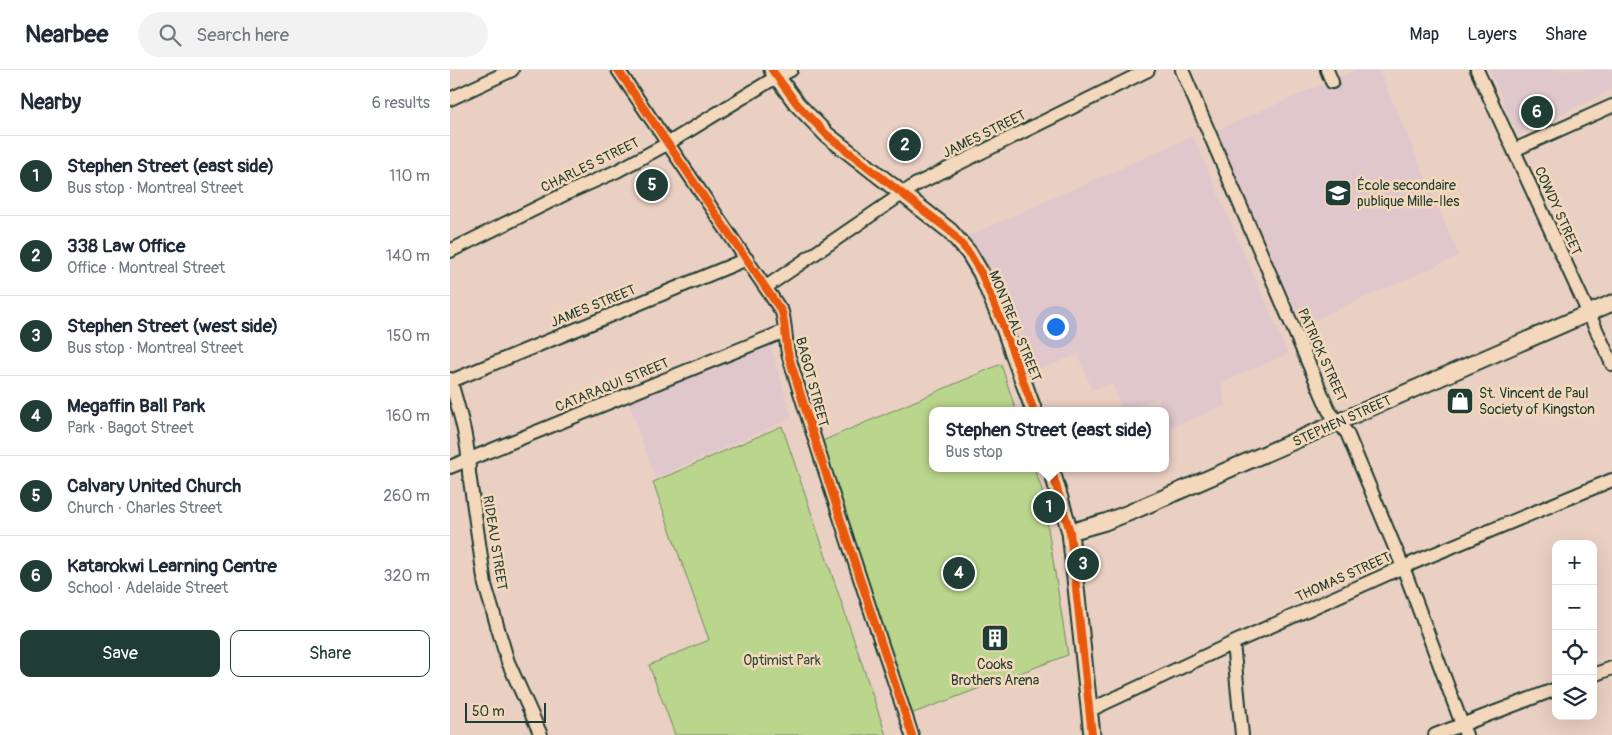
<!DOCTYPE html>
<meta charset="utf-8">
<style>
:root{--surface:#fff;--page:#f2f2f3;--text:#1f2937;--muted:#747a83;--line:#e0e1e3;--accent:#1f3d34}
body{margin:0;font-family:Pangolin,sans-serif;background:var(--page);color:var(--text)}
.controls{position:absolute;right:15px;bottom:15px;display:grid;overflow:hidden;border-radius:10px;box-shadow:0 5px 20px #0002}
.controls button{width:45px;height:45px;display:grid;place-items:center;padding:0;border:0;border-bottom:1px solid var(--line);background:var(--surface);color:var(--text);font:25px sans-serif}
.scale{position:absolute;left:15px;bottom:12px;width:81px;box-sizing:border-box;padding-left:5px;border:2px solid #1f3d34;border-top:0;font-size:14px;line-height:18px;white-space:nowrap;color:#1f3d34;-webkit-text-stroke:4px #f4d8bb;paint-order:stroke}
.you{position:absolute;left:605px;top:256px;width:18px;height:18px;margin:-12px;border:4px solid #fff;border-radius:50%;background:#1a73e8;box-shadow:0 0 0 8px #1a73e833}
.badge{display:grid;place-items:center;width:32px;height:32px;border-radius:50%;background:var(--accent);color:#fff;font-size:16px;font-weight:700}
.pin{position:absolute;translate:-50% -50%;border:2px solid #fff;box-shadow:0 1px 5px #0006}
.popup{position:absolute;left:479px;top:337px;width:240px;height:65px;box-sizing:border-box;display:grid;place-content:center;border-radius:10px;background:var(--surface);filter:drop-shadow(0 1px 4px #0005);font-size:16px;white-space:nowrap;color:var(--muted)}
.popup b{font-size:19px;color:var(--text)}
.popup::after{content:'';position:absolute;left:50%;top:100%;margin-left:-10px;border:10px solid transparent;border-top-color:var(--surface)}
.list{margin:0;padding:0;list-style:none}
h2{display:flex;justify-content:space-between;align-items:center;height:65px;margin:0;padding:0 20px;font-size:21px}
h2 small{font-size:16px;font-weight:400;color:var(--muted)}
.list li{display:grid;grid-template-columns:32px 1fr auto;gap:15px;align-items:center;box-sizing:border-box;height:80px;padding:0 20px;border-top:1px solid var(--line)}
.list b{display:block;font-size:19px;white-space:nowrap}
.list p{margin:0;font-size:16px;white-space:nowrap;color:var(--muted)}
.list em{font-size:16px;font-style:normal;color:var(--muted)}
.actions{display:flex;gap:10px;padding:15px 20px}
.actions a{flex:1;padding:11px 0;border:1px solid var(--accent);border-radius:10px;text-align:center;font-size:18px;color:var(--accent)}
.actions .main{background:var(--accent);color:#fff}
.icon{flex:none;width:28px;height:28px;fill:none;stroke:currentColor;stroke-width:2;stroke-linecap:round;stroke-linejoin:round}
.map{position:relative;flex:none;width:1162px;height:665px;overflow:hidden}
header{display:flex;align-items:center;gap:30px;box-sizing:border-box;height:70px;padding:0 25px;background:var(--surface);border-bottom:1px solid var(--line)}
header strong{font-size:24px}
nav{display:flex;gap:28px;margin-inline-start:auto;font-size:18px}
.search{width:350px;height:45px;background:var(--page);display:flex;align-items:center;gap:12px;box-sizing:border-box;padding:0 18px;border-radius:28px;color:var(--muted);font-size:19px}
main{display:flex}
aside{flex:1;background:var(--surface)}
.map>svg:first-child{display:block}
.built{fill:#dfc7cc}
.green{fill:#bad58c;stroke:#6c8960}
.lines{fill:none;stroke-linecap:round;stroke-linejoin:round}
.minor-casing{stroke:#1f3d34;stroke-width:16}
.major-casing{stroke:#1f3d34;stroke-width:19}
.minor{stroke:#f4d8bb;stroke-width:12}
.major{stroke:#f4d8bb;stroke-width:15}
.cycleway-casing{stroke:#f4d8bb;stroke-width:11}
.cycleway{stroke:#e8590c;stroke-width:8}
.labels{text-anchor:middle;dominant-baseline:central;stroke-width:5;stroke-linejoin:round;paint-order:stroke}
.street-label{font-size:14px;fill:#1f3d34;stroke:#f4d8bb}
.poi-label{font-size:14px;fill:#1f3d34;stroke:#f4d8bb;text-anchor:start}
.park-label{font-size:14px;fill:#2e4c3d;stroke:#f4d8bb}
</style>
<header>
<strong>Nearbee</strong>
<div class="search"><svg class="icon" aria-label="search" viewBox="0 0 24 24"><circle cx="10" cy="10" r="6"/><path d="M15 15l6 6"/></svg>Search here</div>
<nav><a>Map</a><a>Layers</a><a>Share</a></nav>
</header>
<main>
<aside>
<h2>Nearby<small>6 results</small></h2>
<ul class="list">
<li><span class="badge">1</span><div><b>Stephen Street (east side)</b><p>Bus stop · Montreal Street</p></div><em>110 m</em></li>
<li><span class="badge">2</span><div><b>338 Law Office</b><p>Office · Montreal Street</p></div><em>140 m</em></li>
<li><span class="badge">3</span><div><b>Stephen Street (west side)</b><p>Bus stop · Montreal Street</p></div><em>150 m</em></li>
<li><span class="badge">4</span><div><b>Megaffin Ball Park</b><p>Park · Bagot Street</p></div><em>160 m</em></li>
<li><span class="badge">5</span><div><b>Calvary United Church</b><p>Church · Charles Street</p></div><em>260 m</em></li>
<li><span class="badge">6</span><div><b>Katarokwi Learning Centre</b><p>School · Adelaide Street</p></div><em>320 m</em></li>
</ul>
<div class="actions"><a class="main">Save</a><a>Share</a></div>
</aside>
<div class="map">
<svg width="1162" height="665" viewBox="0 0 1162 665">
<rect width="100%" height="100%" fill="#ead0c3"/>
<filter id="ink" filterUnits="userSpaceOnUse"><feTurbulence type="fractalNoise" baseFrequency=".02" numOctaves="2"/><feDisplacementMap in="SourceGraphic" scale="10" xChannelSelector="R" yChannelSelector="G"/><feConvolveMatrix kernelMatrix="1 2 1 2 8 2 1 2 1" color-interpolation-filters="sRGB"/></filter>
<g filter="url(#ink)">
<path class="built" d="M906,0h23l80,186 -157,69 -86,-195z
M1039,0h123v20l-93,44z
M743,66l95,218 -67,29 5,22 -56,23 -5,-12v-5h-2l-5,-13 -35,13 -11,-27 -20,6 -14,-35 -45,16 -34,-91 -31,-44z
M319,271l23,77 -137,60 -27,-78z"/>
<path class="green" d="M551,294l15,47h-83v57h101l8,22 26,165 -157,59 -91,-272z
M332,356l104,309h-211l-26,-70 60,-25 -56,-158z"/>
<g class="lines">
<g class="minor-casing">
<path id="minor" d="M168,0l164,242c4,14 3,30 7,45 39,127 81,252 123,378
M732,0l147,341 18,22 56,134 63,168
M877,0l5,12
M1027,0l135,294
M0,29l62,-29
M1064,80l98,-44
M0,181l115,-57 52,-23 50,-27 101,-62 23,-12
M316,217l149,-102 233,-115
M0,309c9,31 19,62 19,94l16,112 23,77 33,73
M1,311l296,-122
M0,397l335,-136
M783,573l9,92
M1143,605l19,-7
M640,640l143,-67 170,-76 209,-87
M985,665l121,-46"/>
</g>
<g class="major-casing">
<path id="major" d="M322,0l25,34 30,31 123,96 19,22 12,20 21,50 32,88
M601,398l19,64 22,203
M620,462l35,-10 26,-10 481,-209"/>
</g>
<use href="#minor" class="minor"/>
<use href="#major" class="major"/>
<g class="cycleway-casing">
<path id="cycleway" d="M168,0l164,242c4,14 3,30 7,45 39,127 81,252 123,378
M322,0l25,34 30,31 123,96 19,22 12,20 21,50 32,88
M601,398l19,64 22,203"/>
</g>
<use href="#cycleway" class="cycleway"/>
</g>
</g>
<defs>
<g id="school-square" transform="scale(1.4375)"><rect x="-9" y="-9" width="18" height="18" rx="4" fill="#1f3d34" stroke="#f4d8bb"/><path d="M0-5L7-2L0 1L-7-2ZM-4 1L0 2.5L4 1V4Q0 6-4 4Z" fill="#fff"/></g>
<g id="shop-square" transform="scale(1.4375)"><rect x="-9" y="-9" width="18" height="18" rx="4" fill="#1f3d34" stroke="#f4d8bb"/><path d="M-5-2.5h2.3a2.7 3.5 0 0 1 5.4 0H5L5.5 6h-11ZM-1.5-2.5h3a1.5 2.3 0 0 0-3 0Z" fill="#fff"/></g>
<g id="building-square" transform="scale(1.4375)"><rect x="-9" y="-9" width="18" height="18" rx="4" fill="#1f3d34" stroke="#f4d8bb"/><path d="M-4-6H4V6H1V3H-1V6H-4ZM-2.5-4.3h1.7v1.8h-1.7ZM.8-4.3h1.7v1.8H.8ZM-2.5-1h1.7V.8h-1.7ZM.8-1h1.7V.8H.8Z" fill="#fff"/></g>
</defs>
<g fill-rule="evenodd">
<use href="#school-square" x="888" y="123"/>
<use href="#shop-square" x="1010" y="331"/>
<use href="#building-square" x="545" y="568"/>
</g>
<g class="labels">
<g class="street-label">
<text transform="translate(534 64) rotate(-26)">JAMES STREET</text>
<text transform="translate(140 95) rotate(-26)">CHARLES STREET</text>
<text transform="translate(1108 141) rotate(66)">COWDY STREET</text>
<text transform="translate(143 236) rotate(-22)">JAMES STREET</text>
<text transform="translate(565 256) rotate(68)">MONTREAL STREET</text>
<text transform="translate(872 285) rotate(66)">PATRICK STREET</text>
<text transform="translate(362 312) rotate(75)">BAGOT STREET</text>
<text transform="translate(162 315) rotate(-22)">CATARAQUI STREET</text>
<text transform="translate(892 351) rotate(-24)">STEPHEN STREET</text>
<text transform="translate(45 473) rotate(81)">RIDEAU STREET</text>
<text transform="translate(893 507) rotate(-24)">THOMAS STREET</text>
</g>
<g class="poi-label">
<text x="907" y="115">École secondaire<tspan x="907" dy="16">publique Mille-Iles</tspan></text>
<text x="1029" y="323">St. Vincent de Paul<tspan x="1029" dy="16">Society of Kingston</tspan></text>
<text x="545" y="594" text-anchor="middle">Cooks<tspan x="545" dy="16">Brothers Arena</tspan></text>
</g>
<g class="park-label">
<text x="332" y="590">Optimist Park</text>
</g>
</g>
</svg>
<div class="controls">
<button>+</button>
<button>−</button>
<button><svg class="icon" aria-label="locate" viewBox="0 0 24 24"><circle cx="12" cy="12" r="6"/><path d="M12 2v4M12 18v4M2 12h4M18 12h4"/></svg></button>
<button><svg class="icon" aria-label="layers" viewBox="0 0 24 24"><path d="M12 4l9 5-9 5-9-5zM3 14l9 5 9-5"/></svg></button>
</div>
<div class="scale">50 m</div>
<div class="you"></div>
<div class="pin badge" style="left:599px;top:437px">1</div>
<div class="popup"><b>Stephen Street (east side)</b>Bus stop</div>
<div class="pin badge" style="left:455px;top:75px">2</div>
<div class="pin badge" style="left:633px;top:494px">3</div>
<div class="pin badge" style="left:509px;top:503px">4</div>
<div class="pin badge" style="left:202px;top:115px">5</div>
<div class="pin badge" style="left:1087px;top:42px">6</div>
</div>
</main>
